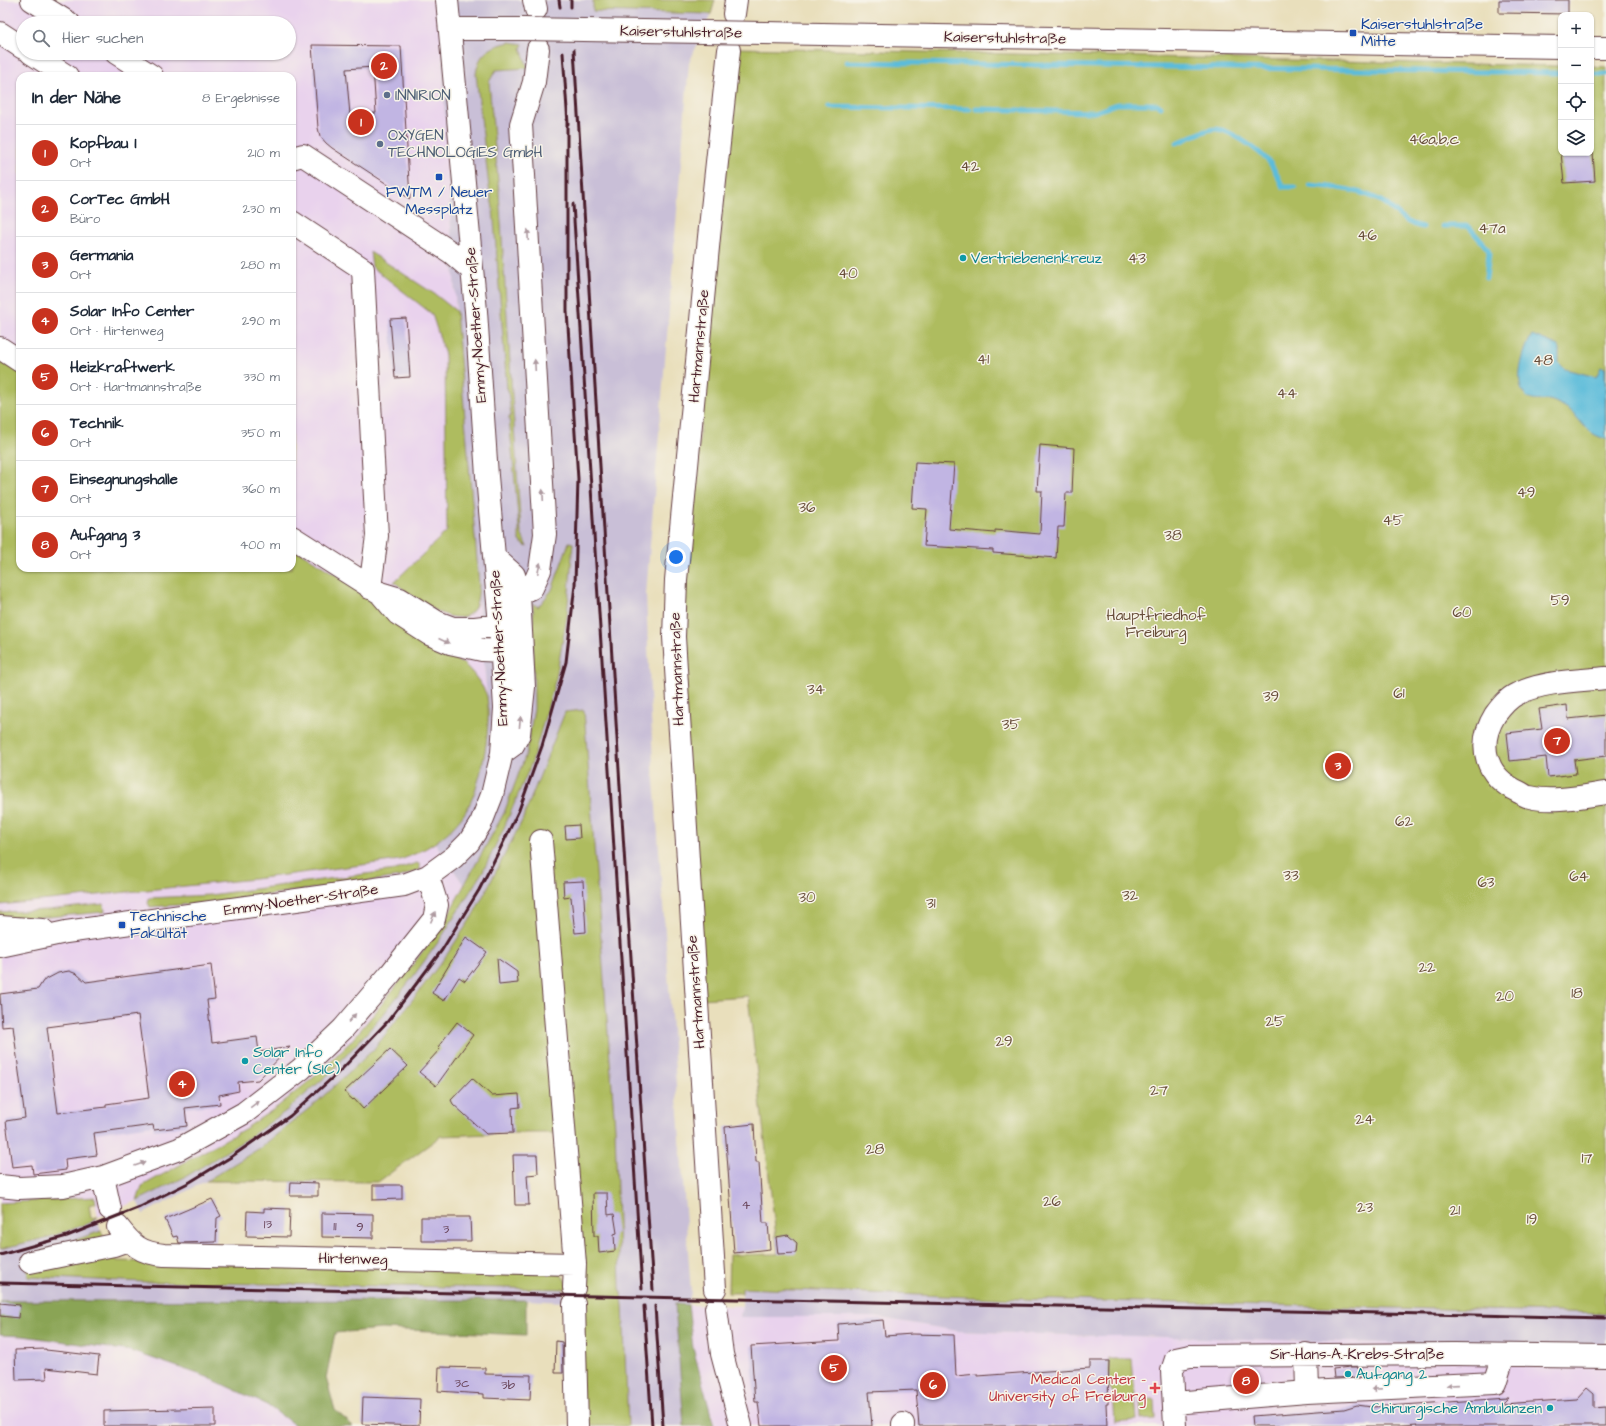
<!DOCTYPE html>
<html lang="de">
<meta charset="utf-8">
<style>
:root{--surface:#fff;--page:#f2f2f3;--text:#1f2937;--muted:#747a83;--line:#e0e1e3;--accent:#c8321e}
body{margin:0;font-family:"Architects Daughter",sans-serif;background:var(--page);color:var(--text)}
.controls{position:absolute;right:12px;top:12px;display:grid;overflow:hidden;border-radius:8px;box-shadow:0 1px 3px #0004}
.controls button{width:36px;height:36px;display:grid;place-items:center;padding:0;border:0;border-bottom:1px solid var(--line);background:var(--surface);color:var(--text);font:20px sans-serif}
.you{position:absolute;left:676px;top:557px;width:14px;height:14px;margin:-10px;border:3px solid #fff;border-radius:50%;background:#1a73e8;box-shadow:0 0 0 6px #1a73e833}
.badge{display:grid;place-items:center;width:26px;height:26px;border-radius:50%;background:var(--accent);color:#fff;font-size:13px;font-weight:700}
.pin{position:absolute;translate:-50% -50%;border:2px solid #fff;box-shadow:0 1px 4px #0006}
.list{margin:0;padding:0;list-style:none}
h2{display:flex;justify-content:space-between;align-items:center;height:52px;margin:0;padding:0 16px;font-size:17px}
h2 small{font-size:13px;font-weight:400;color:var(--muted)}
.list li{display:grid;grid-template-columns:26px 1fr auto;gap:12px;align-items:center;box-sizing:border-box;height:56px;padding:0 16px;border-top:1px solid var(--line)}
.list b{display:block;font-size:15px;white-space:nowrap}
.list p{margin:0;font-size:13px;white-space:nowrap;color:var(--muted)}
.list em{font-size:13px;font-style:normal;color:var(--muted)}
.icon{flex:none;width:22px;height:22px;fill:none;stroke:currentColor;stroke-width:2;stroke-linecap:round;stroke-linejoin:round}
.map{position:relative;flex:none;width:1606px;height:1426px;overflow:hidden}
.search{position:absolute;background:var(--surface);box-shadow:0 1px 3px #0004;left:16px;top:16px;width:280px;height:44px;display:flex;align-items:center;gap:10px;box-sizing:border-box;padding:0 14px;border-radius:22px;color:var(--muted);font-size:15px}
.panel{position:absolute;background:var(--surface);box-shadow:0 1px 3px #0004;left:16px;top:72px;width:280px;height:500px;border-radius:12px}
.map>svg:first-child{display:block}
.built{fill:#e9d2ed;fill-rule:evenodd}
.industrial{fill:#c9bfd7;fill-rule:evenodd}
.green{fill:#aebc5e;stroke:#7c6e44}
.forest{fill:#8aa455;stroke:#6a6240}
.water{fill:#5cbcda;stroke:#536e82}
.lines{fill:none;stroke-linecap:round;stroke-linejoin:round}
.stream{stroke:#5cbcda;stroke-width:5}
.building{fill:#c1b5e3;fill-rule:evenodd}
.minor-casing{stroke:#623c41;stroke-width:24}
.minor{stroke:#fff;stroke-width:22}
.rail{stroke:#4a1f2b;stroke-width:3}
.minor-bridge-casing{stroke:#623c41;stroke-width:24;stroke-linecap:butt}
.minor-bridge{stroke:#fff;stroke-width:22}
.oneway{fill:#ae9aa0}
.transit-dot{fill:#1a4fb4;stroke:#f7f3e8;stroke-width:1.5}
.service-dot{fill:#5c6f8a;stroke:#f7f3e8;stroke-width:1.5}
.culture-dot{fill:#0f9aa8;stroke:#f7f3e8;stroke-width:1.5}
.health-dot{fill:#e0444e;stroke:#f7f3e8;stroke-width:1.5}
.labels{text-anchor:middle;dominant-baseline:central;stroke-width:3;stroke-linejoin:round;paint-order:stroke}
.number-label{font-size:13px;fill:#684459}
.transit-label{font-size:15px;fill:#164399;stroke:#f7f3e8;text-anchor:start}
.street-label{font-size:15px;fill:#4a1f2b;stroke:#f7f3e8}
.service-label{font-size:15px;fill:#4e5e75;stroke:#f7f3e8;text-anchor:start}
.park-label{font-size:15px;fill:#684e3a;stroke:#f7f3e8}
.culture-label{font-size:15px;fill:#0d838f;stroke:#f7f3e8;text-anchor:start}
.health-label{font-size:15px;fill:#be3a42;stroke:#f7f3e8;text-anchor:end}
</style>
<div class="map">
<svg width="1606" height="1426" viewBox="0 0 1606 1426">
<rect width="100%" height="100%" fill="#f7f3e8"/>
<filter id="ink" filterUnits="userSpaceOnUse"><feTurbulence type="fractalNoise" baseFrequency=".025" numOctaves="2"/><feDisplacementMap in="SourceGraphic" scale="8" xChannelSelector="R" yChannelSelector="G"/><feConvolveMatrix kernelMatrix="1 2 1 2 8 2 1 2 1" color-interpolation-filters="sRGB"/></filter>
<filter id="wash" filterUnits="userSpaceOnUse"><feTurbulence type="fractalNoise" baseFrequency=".012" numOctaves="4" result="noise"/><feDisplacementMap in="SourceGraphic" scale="16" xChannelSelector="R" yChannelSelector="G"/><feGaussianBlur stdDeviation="0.9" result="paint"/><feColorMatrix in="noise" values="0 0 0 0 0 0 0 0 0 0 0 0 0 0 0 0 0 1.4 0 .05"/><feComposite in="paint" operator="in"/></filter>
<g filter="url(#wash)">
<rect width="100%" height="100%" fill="#e9dfbc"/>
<path class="built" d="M0,0h440l6,142 10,169 23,274 -1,14 9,97 -17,-26 -6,-6 -7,-3 -165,-114v-471h-272v294l-20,-13zM23,23h266v30h-266z
M435,843l29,42 -20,37 -33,45 -38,48 -22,26 -37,36 -37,30 -31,21 -104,58 -5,15 -39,16 -4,-20 -94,6v-284l48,-2 57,-5 -57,-2 -48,2v-7l254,-26 122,-16 25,-3 18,-7zM417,863l3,2 -168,33 -44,5 -58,4 -1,-9 61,-3 185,-25z
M688,1305l54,1 -2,11h136l82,14 141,5h35l472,13v77h-892l-21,-78z
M0,1335l23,1 108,15 76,26 60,28 29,21h-296z"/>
<path class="industrial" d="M440,0h153l1,11 117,3 -22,49 -43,532 7,171 38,526 -3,13 -13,-1 9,122h-56l-5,-121 -3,-16 -2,-50 -53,-526 -43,108 -50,96 -24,36 -74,96 -57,53 -57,46 -54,33 -63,33 -6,-13 50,-25 61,-38 38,-27 44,-38 52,-57 30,-38 27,-37 44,-70 20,-41 29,-68 24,-84 13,-136 -17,48 -14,17 -5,-3 1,105 -8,45 -22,59 -24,46 -16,26 -29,-42 12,-9 15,-18 9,-15 10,-32 6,-33v-40l-9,-97 1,-14 -23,-274 -10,-169zM510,42l13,2 -2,4 -25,22 -7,12 10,110 22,341 6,13 -8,-5v-14l-10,-110 2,-1 -18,-208 -4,-21 -13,-113 1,-9 4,-8 6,-6z
M96,1218l5,13 -18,6 63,45 417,7v13l-37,-2 -526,1v-52l49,-12 41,-14z
M742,1288l279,11 585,14v36l-472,-13h-35l-141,-5 -82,-14h-136l2,-11z"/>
<path class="green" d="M593,0h122l-4,14 -118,-3z
M510,42l13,2 -2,4 7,20 -32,2 -7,12 10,110 22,341 6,14 -8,-6v-14l-10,-110 2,-1 -3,-27h-1l-14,-181 -4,-21 -13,-113c3,-22 14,-27 34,-32z
M738,48l823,18v87h30v-87l15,1v1246l-585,-14 -279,-11v5h-14l1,-38 49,-1 -30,-258 -47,3 -21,-361z
M370,252l66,43 20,16 23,274c-1,8 -1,17 -5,24 -17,26 -65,-16 -80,-27l53,-51 -2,-176 -13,-41 -60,-47z
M0,357l20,13v198h272v-21l167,105 -2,9c2,1 6,2 8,4 6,5 21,24 22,32 5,31 -6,95 -25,120 -16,21 -37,34 -62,43l-146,19 -254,26z
M569,542l4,1 -6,73 -11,62 -24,84 -29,68 -20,41 -44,70 -27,37 -30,38 -52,57 -44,38 -38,27 -61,38 -50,25 5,-15 104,-58 31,-21 37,-30 37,-36 22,-26 38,-48 33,-45 60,-109 22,-59 8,-45 -1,-106 5,4 14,-17z
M584,710l31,418 5,160 3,17 5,121h-47l-16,-293h-52l-72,3 -63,46 -172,-1 54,-33 57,-46 57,-53 47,-60 27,-36 24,-36 17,-32 33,-64 43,-109z
M417,863l3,2v5l-20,7 -192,26 -58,4 -2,-4 1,-5 61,-3 185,-25z
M104,904l1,8 -57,5 -48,2v-7l48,-2z
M95,1197l1,6 -7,2 2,13 7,-1 -8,6 -41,14 -49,12v-46z
M101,1231l16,30 443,12 5,7 4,9 -423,-7 -118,-5 -2,-20z
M1109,1359h23l5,61 -22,2 -2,-29 -5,-8z
M1154,1399l1,20 -14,1 -1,-20z"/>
<path class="forest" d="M526,1300v35l-144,-6 -47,4 -9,45 9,32 18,16h-57l-29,-21 -60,-28 -76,-26 -108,-15 -23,-1v-34z
M675,1304l13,1 5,43 21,78h-30z"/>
<path class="water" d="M1532,335l27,11v17l6,6 31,8 5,-10 4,1 1,71c-12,-3 -19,-9 -27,-19 -3,-3 -5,-7 -8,-9 -6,-4 -16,-10 -22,-11 -8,0 -15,2 -21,-2 -17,-11 -4,-50 4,-63z"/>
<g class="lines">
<path class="stream" d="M847,62l714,11
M1591,74h15
M829,107l141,2
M976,109l119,3 22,-8h40l4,3
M1177,143c10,-4 28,-14 38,-14 15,0 45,22 55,34 5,7 9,16 13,24h12
M1310,185c23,2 50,4 71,16 17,10 20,22 42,26
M1443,226h23l4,2 18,21 1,4 -3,25"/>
</g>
<g id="blocks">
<path class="building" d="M1499,0h69v14l-69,-1z
M312,45l89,1 9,153 -78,-51 -6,-5 -6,-7 -2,-8zM373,67l3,46 -26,2 -4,-46z
M1561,153h32l2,28 -31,2z
M406,318l4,59 -15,1 -5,-59z
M1040,445l34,3 -2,45h-6l-2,34h-6l-2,31 -63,-5v-3l-69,-4 3,-37 -15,-1 3,-46 39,2 -5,65 46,4v-3l45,4 2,-43h-5z
M1567,705l1,14 38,-4v41l-32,4 2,14 -28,3 -2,-20 -36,4 -3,-28 35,-4 -3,-20z
M579,825l1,13 -14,1 -1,-13z
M583,881l3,51 -11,1 -4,-36 -7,1 -1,-16z
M466,937l21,15 -22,29 -6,-4 -15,24 -12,-8z
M497,958l20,14 1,11 -19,2z
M211,965l4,34 -8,1 5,43 45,-6 2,15 31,-5 -32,33 -20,2 1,9 -20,4 1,9 -35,4 2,18 -33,4 -1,-5 -59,8 3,22 -32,4 1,11 -33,4 -1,-9 -20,2 -6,-46 19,-3 -12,-92 -11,1 -2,-33 38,-5 5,-8 15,-8 11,-2 8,3 9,8zM138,1015l11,83 -43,6v3l-48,6 -11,-86z
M457,1022l16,13 -37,51 -17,-14 21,-23 -2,-2z
M390,1049l18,17 -45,43 -9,-10 -1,1 -9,-8z
M472,1078l20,18 27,-2 1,13 -8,1 1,25 -27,1 -33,-30 -2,-4z
M754,1124l2,38h3l4,61h5l2,26 -36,4 -9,-126z
M513,1155h24l1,19 -11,1 2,30h-14z
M291,1182l27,1v13h-28z
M373,1185h29v14l-29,1z
M593,1193h14l1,22 6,-1 3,19 -3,1 1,17 -16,2 -1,-17h-4z
M212,1199l9,17 -4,2 -1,24 -37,1 -2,-7 -4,1 -8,-18z
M264,1208l26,1 -1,28 -43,-1 1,-25 17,1z
M322,1213l51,1v24l-51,-1z
M421,1217h49l1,24h-50z
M788,1235l9,8 -1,10 -18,1 -2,-17z
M0,1303l20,2 -1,13 -19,-2z
M883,1320l2,16 27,-2 42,1 2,41 21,-2v2l113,-8v-7h19l-1,43h-2l1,22h-188l-3,-36 -47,2 3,34h-111l-3,-24h-3l-4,-56 88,-5 -1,-17z
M556,1341l6,1 1,31h-8z
M46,1349v1l53,6 -2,18 -51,-6 1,11 -31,1 -1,-30z
M439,1367l46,1v6l46,1 -1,25 -46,-2v-4l-46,-3z
M1350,1367h12l1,10 -29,1 -1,-9z
M1587,1388l7,6v14l12,-1v19h-189l1,-1 -18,1h-147l-1,-10 92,-7 13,-4 15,2 136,-9 -6,6 75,-5z
M363,1397l57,2 -1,27 -57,-2z
M215,1408v18h-111v-15z"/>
</g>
</g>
<g filter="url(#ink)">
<use href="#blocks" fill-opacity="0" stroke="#623c41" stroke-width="1"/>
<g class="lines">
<g class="minor-casing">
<path id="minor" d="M32,0l37,23
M534,0l2,9
M734,14l2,-14
M450,29h73
M0,33l23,15
M764,33l797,14
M1591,48h15
M31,53l36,23
M116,53l36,23
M292,158l11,-3 149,98 20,17
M292,222l71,47 14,267 -7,52
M0,348l20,13
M292,537l88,56
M494,557l20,18 5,19 5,93 -5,47 -6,11 -11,8
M519,594l13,-6 8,-18 5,-36 -24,-410 13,-42 4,-33
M500,625l-25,3h-22l-16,-6 -37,-23 -20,-6 18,21 31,20 21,9 32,7 20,1
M1606,678c-30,3 -62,3 -89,16 -9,4 -16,13 -22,21 -19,31 -9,62 24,77 4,2 7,5 11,5 23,6 53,-1 76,-4
M541,841l34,423
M0,927l43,3
M0,946l66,-14 338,-47 24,-9 26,-19 15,-15 12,-19 11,-28 10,-42 3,-45 -5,-83 -13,-149 -11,-165 -29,-311
M103,1177l7,32
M0,1186l19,2 44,-2 40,-9 76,-28 65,-36 57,-44 42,-40 48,-56 43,-54 3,-14 -9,-29
M118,1227c14,18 22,26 46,28l411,9 -1,24
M30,1262l84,-17 14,-5
M715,1289l-41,-652 2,-57 33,-343 20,-187
M574,1304l3,122
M716,1308l6,46 19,72
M1306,1354l1,38 188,-9 9,-28
M1174,1403l133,-11
M903,1424v2
M1175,1426l-3,-55 4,-12 14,-3 264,-2 152,2"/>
</g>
<use href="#minor" class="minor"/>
<path class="rail" d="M559,0l1,7
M571,0v7
M574,50l52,832 27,408
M563,53l5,71
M573,204l69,1085
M0,1255l67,-19 73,-29 50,-25 41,-25 59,-41 51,-46 47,-49 54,-71 37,-60 21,-41 19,-39 23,-64 24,-84 9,-77 3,-106 -11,-168v-191
M0,1283l1606,35
M644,1306l8,120
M655,1306l8,120"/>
<g class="minor-bridge-casing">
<path id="minor-bridge" d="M523,29l241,4"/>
</g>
<use href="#minor-bridge" class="minor-bridge"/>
</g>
<defs><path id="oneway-solid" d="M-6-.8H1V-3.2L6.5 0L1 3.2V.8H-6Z"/></defs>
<g class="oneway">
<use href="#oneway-solid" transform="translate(528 235) rotate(-93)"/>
<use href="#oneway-solid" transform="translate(535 365) rotate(-93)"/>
<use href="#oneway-solid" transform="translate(543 495) rotate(-93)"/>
<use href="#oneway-solid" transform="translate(539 568) rotate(-76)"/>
<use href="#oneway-solid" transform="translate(444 641) rotate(24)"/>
<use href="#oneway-solid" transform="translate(520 722) rotate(-84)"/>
<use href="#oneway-solid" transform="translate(433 917) rotate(-66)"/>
<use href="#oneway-solid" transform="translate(352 1018) rotate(-49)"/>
<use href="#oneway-solid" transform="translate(255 1104) rotate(-37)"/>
<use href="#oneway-solid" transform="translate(140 1164) rotate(-20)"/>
<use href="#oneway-solid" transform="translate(1452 1385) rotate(176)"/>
<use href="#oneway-solid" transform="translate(1377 1389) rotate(177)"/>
</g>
</g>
<g class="transit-dot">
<rect x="1349" y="29" width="8" height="8" rx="2"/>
<rect x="435" y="173" width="8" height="8" rx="2"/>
<rect x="118" y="921" width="8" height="8" rx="2"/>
</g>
<g class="service-dot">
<circle cx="387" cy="95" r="4"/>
<circle cx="380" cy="144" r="4"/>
</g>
<g class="culture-dot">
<circle cx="963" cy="258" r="4"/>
<circle cx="245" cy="1061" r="4"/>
<circle cx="1348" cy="1374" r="4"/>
<circle cx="1550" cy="1408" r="4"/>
</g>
<path class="health-dot" d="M1153 1382h4v4h4v4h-4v4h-4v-4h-4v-4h4z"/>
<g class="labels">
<g class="number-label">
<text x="746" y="1205">4</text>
<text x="268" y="1224">13</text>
<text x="335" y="1226">11</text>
<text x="360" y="1227">9</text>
<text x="446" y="1229">3</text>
<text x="462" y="1383">3c</text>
<text x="508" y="1385">3b</text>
</g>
<g class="transit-label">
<text x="1361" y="24">Kaiserstuhlstraße<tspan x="1361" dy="17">Mitte</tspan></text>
<text x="439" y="192" text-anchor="middle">FWTM / Neuer<tspan x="439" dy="17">Messplatz</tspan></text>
<text x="130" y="916">Technische<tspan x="130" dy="17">Fakultät</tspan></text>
</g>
<g class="street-label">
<text transform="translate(681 32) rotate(1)">Kaiserstuhlstraße</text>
<text transform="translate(1005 38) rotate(1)">Kaiserstuhlstraße</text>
<text transform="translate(476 325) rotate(-94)">Emmy-Noether-Straße</text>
<text transform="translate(699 346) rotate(-85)">Hartmannstraße</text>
<text transform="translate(499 648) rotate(-93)">Emmy-Noether-Straße</text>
<text transform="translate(677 669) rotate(-92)">Hartmannstraße</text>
<text transform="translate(301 900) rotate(-8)">Emmy-Noether-Straße</text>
<text transform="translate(696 992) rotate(-94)">Hartmannstraße</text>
<text transform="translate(353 1259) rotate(1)">Hirtenweg</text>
<text x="1357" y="1354">Sir-Hans-A.-Krebs-Straße</text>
</g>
<g class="service-label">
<text x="395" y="95">INNIRION</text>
<text x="388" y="135">OXYGEN<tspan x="388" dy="17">TECHNOLOGIES GmbH</tspan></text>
</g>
<g class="park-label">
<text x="1434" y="139">46a,b,c</text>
<text x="970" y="166">42</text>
<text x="1492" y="228">47a</text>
<text x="1367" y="235">46</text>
<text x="1137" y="258">43</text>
<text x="848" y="273">40</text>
<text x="983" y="359">41</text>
<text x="1543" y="360">48</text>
<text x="1287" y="393">44</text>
<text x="1526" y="492">49</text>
<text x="807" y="507">36</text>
<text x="1393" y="520">45</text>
<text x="1173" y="535">38</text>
<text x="1560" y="600">59</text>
<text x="1462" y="612">60</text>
<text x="1156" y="615">Hauptfriedhof<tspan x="1156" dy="17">Freiburg</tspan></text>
<text x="816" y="689">34</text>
<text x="1399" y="693">61</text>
<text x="1271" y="696">39</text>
<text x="1011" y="724">35</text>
<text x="1404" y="821">62</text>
<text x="1291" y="875">33</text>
<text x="1579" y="876">64</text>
<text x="1486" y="882">63</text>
<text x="1130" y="895">32</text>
<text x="807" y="897">30</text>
<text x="931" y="903">31</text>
<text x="1427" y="967">22</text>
<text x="1577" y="993">18</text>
<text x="1505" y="996">20</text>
<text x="1275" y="1021">25</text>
<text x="1004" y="1041">29</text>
<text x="1159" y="1090">27</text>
<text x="1365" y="1119">24</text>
<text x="875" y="1149">28</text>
<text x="1587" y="1158">17</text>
<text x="1052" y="1201">26</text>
<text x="1365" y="1207">23</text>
<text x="1455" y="1210">21</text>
<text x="1532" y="1219">19</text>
</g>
<g class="culture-label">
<text x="971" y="258">Vertriebenenkreuz</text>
<text x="253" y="1052">Solar Info<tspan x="253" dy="17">Center (SIC)</tspan></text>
<text x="1356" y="1374">Aufgang 2</text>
<text x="1542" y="1408" text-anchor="end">Chirurgische Ambulanzen</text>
</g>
<g class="health-label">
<text x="1146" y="1379">Medical Center –<tspan x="1146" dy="17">University of Freiburg</tspan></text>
</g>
</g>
</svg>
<div class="controls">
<button>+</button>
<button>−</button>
<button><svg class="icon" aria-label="locate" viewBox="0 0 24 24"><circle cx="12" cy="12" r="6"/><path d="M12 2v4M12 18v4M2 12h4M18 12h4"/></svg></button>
<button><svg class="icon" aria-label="layers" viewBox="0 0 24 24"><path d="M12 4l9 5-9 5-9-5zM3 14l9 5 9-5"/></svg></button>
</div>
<div class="you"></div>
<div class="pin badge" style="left:361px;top:122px">1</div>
<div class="pin badge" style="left:384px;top:66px">2</div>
<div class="pin badge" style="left:1338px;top:766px">3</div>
<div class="pin badge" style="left:182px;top:1084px">4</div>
<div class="pin badge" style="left:834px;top:1368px">5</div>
<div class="pin badge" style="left:933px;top:1385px">6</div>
<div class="pin badge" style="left:1557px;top:741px">7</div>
<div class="pin badge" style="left:1246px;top:1381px">8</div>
<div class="search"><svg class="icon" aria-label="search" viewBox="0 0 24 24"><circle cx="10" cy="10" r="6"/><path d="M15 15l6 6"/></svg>Hier suchen</div>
<section class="panel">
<h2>In der Nähe<small>8 Ergebnisse</small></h2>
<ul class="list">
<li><span class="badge">1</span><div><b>Kopfbau I</b><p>Ort</p></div><em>210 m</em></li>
<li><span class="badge">2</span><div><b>CorTec GmbH</b><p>Büro</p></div><em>230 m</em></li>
<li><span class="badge">3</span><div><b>Germania</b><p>Ort</p></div><em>280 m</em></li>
<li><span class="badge">4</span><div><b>Solar Info Center</b><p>Ort · Hirtenweg</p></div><em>290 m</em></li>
<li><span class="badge">5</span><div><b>Heizkraftwerk</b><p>Ort · Hartmannstraße</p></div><em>330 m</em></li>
<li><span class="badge">6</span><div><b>Technik</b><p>Ort</p></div><em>350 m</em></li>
<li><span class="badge">7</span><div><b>Einsegnungshalle</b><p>Ort</p></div><em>360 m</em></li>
<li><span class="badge">8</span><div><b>Aufgang 3</b><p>Ort</p></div><em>400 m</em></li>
</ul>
</section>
</div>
